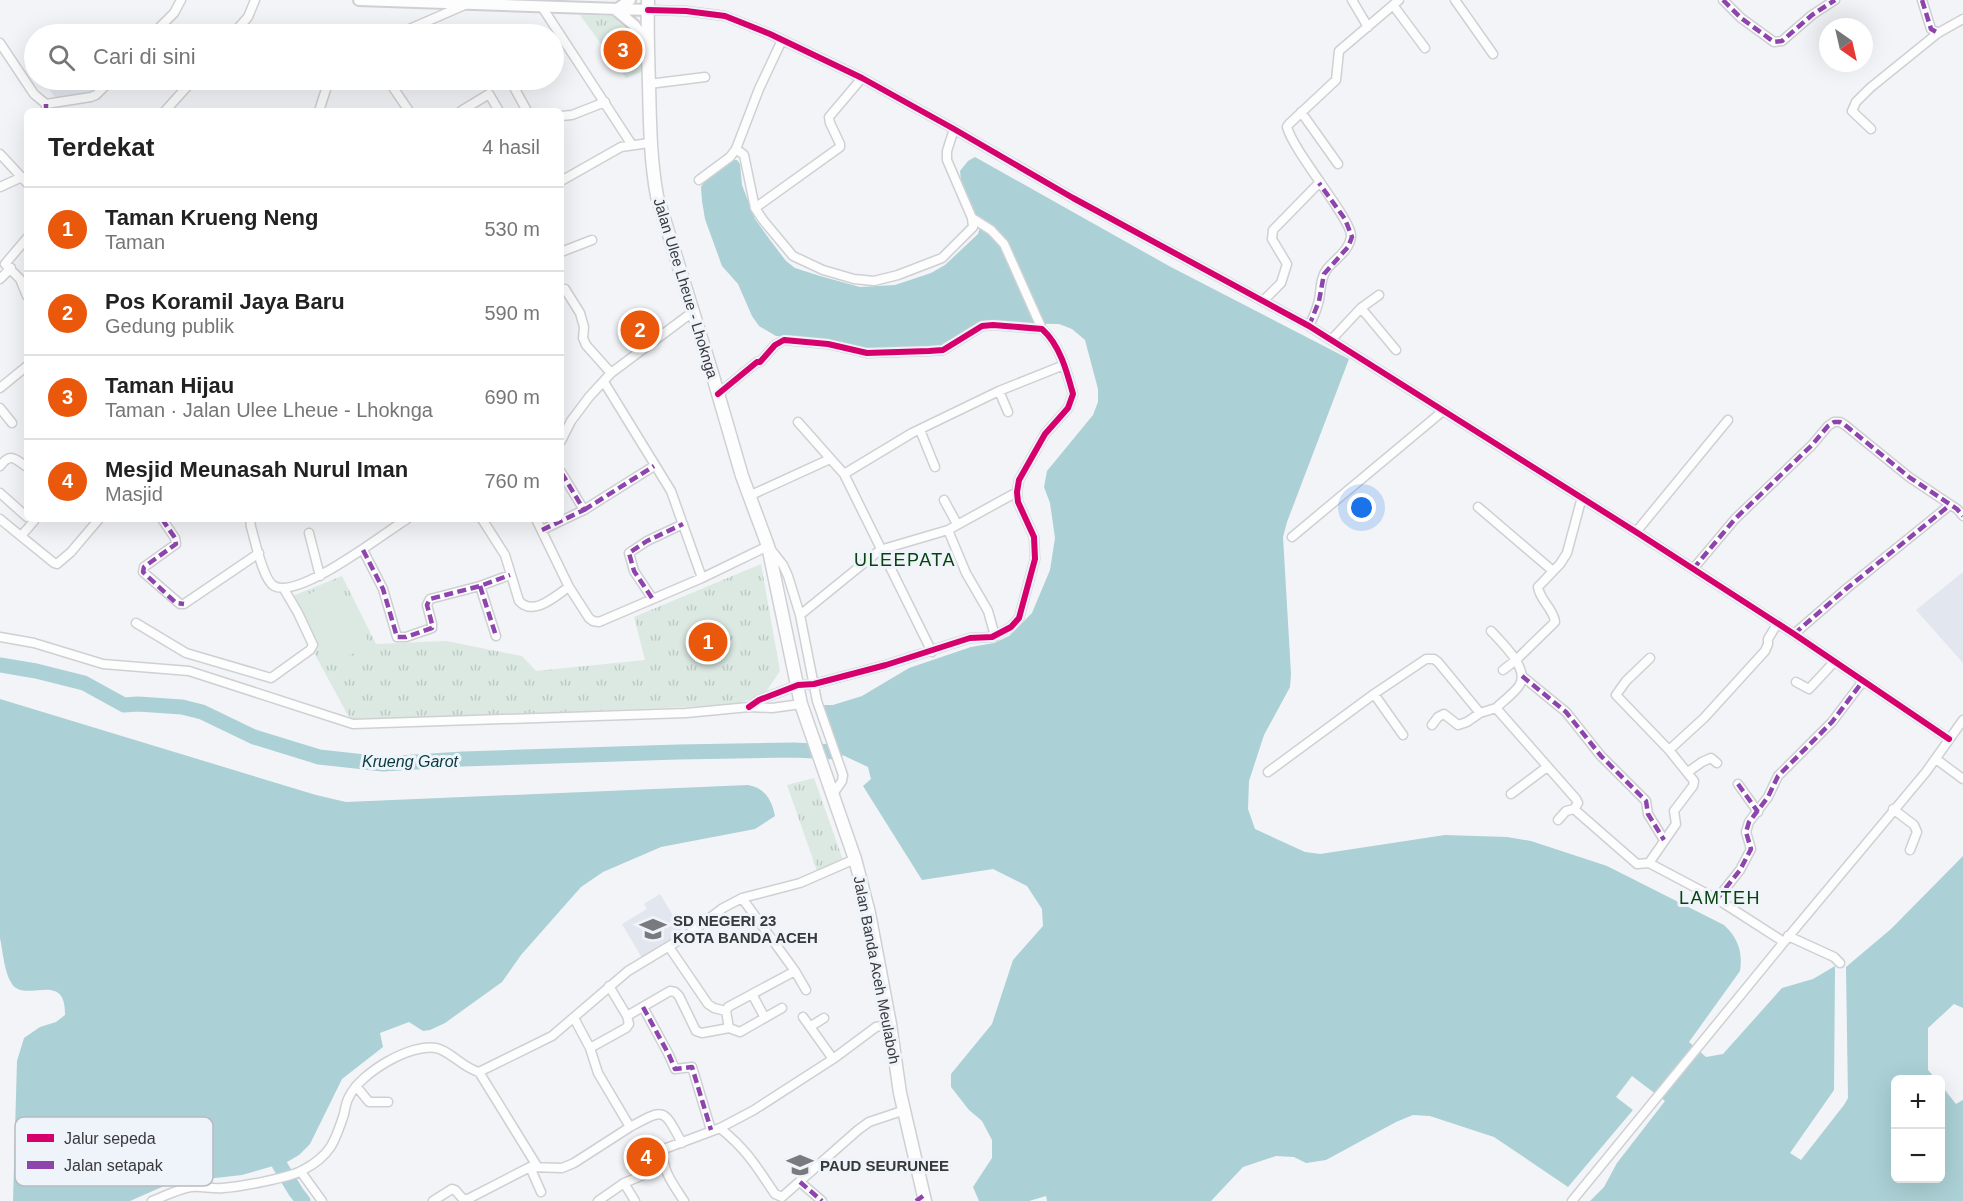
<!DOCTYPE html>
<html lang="id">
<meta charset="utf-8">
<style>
:root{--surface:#fff;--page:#f2f2f2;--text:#222;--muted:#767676;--line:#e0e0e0;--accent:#ea580c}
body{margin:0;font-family:Helvetica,sans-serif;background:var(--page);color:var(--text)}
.controls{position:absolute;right:18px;bottom:18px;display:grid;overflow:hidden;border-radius:9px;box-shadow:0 6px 24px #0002}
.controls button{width:54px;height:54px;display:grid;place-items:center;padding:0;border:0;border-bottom:2px solid var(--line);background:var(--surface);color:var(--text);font:30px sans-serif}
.compass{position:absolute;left:1819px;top:18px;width:54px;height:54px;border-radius:50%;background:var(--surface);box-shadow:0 6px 24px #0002;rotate:146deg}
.you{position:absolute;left:1362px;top:508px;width:21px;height:21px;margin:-15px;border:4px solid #fff;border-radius:50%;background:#1a73e8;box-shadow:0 0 0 9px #1a73e833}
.badge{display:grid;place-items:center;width:39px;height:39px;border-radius:50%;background:var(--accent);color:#fff;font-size:20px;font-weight:700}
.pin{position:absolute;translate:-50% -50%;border:3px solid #fff;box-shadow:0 2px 6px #0006}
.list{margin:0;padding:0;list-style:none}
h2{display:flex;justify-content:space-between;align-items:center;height:78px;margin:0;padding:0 24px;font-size:26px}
h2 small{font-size:20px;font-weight:400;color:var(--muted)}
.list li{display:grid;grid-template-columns:39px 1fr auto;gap:18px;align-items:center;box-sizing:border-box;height:84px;padding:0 24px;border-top:2px solid var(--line)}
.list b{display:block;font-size:22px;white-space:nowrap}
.list p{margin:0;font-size:20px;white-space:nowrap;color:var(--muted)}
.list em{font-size:20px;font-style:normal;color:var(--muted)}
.icon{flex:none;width:33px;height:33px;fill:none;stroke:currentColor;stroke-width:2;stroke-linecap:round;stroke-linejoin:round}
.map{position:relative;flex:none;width:1963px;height:1201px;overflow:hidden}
.search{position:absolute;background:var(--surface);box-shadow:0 6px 24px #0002;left:24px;top:24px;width:540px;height:66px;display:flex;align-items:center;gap:15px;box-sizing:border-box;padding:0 21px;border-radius:33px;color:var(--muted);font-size:22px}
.panel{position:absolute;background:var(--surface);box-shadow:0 6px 24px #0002;left:24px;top:108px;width:540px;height:414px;border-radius:9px}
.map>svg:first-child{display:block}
.built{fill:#e2e6ef}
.park{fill:url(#park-tufts)}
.pitch{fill:#dbe9e2}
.water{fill:#abd0d5}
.pier{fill:#f2f4f7}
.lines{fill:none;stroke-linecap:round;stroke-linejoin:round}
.river{stroke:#abd0d5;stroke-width:15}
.minor-casing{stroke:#cfd0d3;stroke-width:11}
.major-casing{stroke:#cfd0d3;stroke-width:14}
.highway-casing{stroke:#cfd0d3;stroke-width:15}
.minor{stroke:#fdfdfe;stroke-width:8}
.major{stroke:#fdfdfe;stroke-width:10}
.highway{stroke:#fdfdfe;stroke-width:12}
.quiet{stroke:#8e44ad;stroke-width:4.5;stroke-dasharray:9 4.5;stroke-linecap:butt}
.cycleway-casing{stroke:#eff3fa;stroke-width:10}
.cycleway{stroke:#d6006c;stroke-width:6}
.labels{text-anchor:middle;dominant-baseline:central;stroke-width:6;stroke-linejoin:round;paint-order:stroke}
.street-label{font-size:15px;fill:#38393b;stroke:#eff3fa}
.poi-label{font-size:15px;font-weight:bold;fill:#38393b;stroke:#eff3fa;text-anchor:start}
.water-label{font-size:16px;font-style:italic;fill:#06393f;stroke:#eff3fa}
.quarter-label{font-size:18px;letter-spacing:1.5px;fill:#084410;stroke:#eff3fa}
.key{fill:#eff3fa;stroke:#b8bbc1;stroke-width:1.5}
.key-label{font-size:16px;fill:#38393b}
</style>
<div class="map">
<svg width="1963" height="1201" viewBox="0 0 1963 1201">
<defs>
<pattern id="park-tufts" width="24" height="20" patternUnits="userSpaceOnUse" patternTransform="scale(1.5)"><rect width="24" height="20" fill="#dbe9e2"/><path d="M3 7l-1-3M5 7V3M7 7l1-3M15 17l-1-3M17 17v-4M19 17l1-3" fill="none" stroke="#bdc9c3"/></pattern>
</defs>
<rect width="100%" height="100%" fill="#f2f4f7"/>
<path class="built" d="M42,80h57l-6,16 -32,9z
M1963,572v91l-47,-53z
M660,894l24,40 -42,24 -20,-34 25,-15 -3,-5z"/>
<path class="park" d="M580,15l37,1 21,19 7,30 -1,6 -18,7z
M761,564l19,107 -16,24 -32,10 -381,16 -66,-122 57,-23 34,68 70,-3 76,15 14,15 109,-11 -11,-43z
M814,778l29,82 -26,11 -30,-86z"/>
<path class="pitch" d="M338,581l32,64 -41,21 -35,-65z"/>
<path class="water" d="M975,157l194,109 180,93 -62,163 -4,15 8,137 -1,13 -26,48 -15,46 -1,28 7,20 50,23 15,2 125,-19 62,2 24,4 76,25 117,59c14,13 19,27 16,46l-51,71 17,15 17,-3 59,-66 31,-9 22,-13 11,1 45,-38 72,-73v152l-9,-4 -26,24v42l8,9 -40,1v98h44l1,-93 15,19 7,-4v101h-373l14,-14 13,-24 48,-62 -33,-25 -16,21 17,13 -65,77 -74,-50 -64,-21 -17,-1 -17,7 -70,38 -20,3 -12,-6 -18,-1 -33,11 -32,34h-164l-1,-5 -17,5h-50l-6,-14 19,-29v-18l-10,-19 -13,-11 -18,-23v-13l41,-50 21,-64 30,-34 -1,-17 -15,-23 -34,-17 -71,11 -59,-94 8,-7 -3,-12 -32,-15 -16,-47h13l29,-9 47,-28 62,-21 23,-4 15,-7 23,-23 18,-43 5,-32 -5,-35 -6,-16 3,-16 46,-56 5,-13v-13l-13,-49 -13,-11 -13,-5 -65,-1 -48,21 -13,3 -74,3 -58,-13 -25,-1 -17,-10 -7,-10 -14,-32 -16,-18 -17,-47 -3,-18 -1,-14 5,-8 24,-19h7l3,4 2,21 13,34 15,21 16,21 9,7 25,8 40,11 35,-2 36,-12 14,-8 33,-31 2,-7 -18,-38 -2,-18 8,-10z
M0,699l316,96 30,7 402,-17c17,3 24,15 27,31l-20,13 -94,18 -58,25 -22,15 -60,68 -19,27 -57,41 -15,7 -7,1 -14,-9 -29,11 3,14 -41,32 -32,65 -11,11 -12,7 -45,13 -71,8 -41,18h-117l4,-140 7,-23 16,-11 16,-5 9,-7c1,-46 -39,-11 -53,-31 -8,-12 -9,-32 -12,-46z"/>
<path class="pier" d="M1835,966l11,1 2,131 -4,7 -43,55 -11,-7 44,-63z"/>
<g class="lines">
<path class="river" d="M0,665l36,6 48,12 40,22 14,-1 44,3 20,5 52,25 65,20 64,7 80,-5 215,-7 115,-2 43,2
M279,1164l17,28 7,9"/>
<g class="minor-casing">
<path id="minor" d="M1352,0l16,27
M1455,0l38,54
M1723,0l18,18 33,24 8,-1 30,-26 23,-15
M1922,0l9,29 7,4
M1393,5l32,43
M542,7l90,138
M648,10l38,1 39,5 45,18 92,44 92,51 119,69 236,128 327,206 158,102 155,105
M153,34l21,-21 7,-13
M233,34l15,-17 7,-17
M398,34l69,-30
M0,43l34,51 12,10v7
M388,80l21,31
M510,80l17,31
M649,84l56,-7
M46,104l45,-7 5,-2 15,-15
M165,111l28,-31
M319,111l10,-31
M461,111l28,-17 10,17
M1301,112l37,52
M561,116l11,-1 33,-13
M1871,129l-19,-18 4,-9 14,-14 68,-55 25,-14
M736,149l23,-60 23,-49
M0,154l27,29
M699,180l31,-23 6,-8 8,6 11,53 8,12 30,36 30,14 31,9 20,2 24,-6 44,-17 31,-31 -1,-9 -25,-58v-9l7,-22
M561,181l60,-34 28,-4
M0,187l22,-10
M755,208l85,-61v-3l-10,-21 -1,-6 33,-39
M972,218l19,12 13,14 38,85
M27,238l-22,26 15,15 7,17
M561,252l31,-12
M0,279l11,-11
M561,291l4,-2 15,24 4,14 -1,11 3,7 25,28
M1264,300l17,-17 6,-19 -15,-25 1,-9 46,-47
M1361,308l35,42
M1309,326c4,-8 8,-17 10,-26 2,-10 1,-22 8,-31 8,-10 22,-18 24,-32 3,-15 -57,-84 -64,-110l2,-3 47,-44 3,-29 60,-51
M1332,339l29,-31 18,-13
M604,382l67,109 31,87
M0,388l27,-22
M999,391l9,21
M718,394l39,-32h3l15,-17 9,-5 44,4 39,9 62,-2 14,-1 39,-24 11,-1 49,4c18,16 25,43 31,65l-5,14 -23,26 -26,46 -2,12 1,10 16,35 1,22 -16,59 -8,9 -19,10 -22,1 -84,27 -72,19 -16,1 -39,15 -10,7
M0,408l12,15
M798,422l46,52 88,178
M920,430l15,37
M561,441l10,-20 18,-24 22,-24 83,-62
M0,466c11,-14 15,-7 27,1
M844,474l68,-41 87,-42 65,-26
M0,493l27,24
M749,496l81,-37
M944,500l13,24
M1478,507l75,64
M584,510l70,-44
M0,519l54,44 3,1 14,-12 28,-33
M162,519l13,19 1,6 -32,23 -1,5 37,32h4l75,-51
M250,519l1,8c4,13 12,53 23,59 25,14 110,-53 133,-67
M482,519l23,36 14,46c15,16 36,-5 50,-14
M536,519l33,68 20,31 4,3 6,1 103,-44 66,-32 15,19 5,11 12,39 17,86 26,74 -1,6 -9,13
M542,530l42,-20 -23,-38
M948,530l18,43 22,38 7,25
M1636,532l92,-112
M309,533l11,43
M21,536l13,-15
M1292,537l151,-126
M363,550l20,39 14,48h9l26,-9v-4l-5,-19 3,-6 50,-13 30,-11
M1693,569l42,-50 77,-74 16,-19 6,-4h6l5,3 64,52 48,32 6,7
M480,586l16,50
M652,598l-18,-27 -5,-18 18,-12 36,-17
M800,615l80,-65 68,-20 69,-38
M136,623l50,30 85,25 39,-28 3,-5 -15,-32 -14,-24
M1491,631c10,11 38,37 29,53 -3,7 -18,18 -24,24l80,91 2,4 -4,6 63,55 12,-1 68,36 67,43
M1794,634l52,-45 104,-84
M0,637l34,6 69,21 86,7 164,53 333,-11 63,-6 23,1 29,-4
M1650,658l-24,23 -10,14 53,55 35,-32 61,-67 3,-7v-5l9,-15
M1503,670l13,-10 39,-38c-1,-13 -15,-21 -17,-35l22,-23 7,-11 15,-56
M1522,676l44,36 35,44 45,45 2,13 16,26
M1796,682l13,7 25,-27
M1374,694l29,41
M1432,725l6,-8 6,-3 14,11 9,-3 13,-9 16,-5
M1936,759l27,20
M1268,772l106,-78 52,-35h8l4,3 42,51
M1688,772l14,-10 9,-4 6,5
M1738,784l20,28
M1511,794l36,-27
M1893,809l21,16 3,7 -7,18
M1558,820l8,-9 8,-2
M1649,863l27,-39 -2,-13 19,-25 1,-5 -25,-31
M742,898l53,73 11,19
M1717,899l23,-29 11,-21 -5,-17 3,-10 19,-25 10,-21 54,-54 31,-41
M1788,936l46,21 6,6
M669,947l39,57 6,4 12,3
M752,994l13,24
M643,1007l26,48 6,14 17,-2 19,63
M627,1016l43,-25 5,1 4,4 17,35 6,2 27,-5 11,4 42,-24
M803,1017l30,42
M811,1026l13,-8
M729,1028l-3,-17 2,-4 67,-36
M590,1048l36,-20 3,-4 -2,-8 -18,-30
M479,1072l58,94
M356,1086l13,16h19
M630,1127c35,-19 33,-19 52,16
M720,1128c28,23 36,38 55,66l7,3 76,-67 11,-8 36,-12
M530,1167l11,25
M301,1172l21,29
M800,1182l22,19
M624,1183l41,-17
M152,1201c13,-5 26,-12 39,-14 10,-1 21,2 32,1 16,-1 66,-10 80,-18 27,-14 32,-28 41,-56 1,-5 2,-12 5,-17 11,-24 62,-54 87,-49 13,2 27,20 43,24l73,-36 76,-65 58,-35 37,-28 19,-10 58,-15 55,-24
M433,1201l19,-12 3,1 8,9h5l62,-32 32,1 12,-5 56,-36 -32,-54 -8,-25 -16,-30
M598,1201l26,-18 11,18
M684,1201c-9,-14 -25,-34 -20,-52l56,-21 34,-18 79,-51 43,-32 14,-3
M1572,1201l212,-259 142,-170 37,-52"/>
</g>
<g class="major-casing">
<path id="major" d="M359,0l289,10
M630,0l-14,10 18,15 13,18"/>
</g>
<g class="highway-casing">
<path id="highway" d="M648,0c-1,28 0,56 1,84 1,38 1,74 8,112l55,177 30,103 26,70 33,158 54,155 14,54 21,111 10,69 25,108"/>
</g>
<use href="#minor" class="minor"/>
<use href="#major" class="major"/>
<use href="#highway" class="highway"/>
<path class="quiet" d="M1723,0l18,18 33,24 8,-1 30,-26 23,-15
M1922,0l9,29 7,4
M46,104v7
M1309,326l10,-25 5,-27 24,-27 4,-10 -7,-18 -26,-36
M584,510l70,-44
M162,519l13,19 1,6 -32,23 -1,5 33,31 8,1
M542,530l42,-20 -23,-38
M363,550l20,39 14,48h9l26,-9v-4l-5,-19 3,-6 50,-13 30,-11
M1693,569l42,-50 77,-74 16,-19 6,-4h6l5,3 64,52 48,32 6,7
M480,586l16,50
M652,598l-18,-27 -5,-18 18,-12 36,-17
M1794,634l52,-45 104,-84
M1522,676l44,36 35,44 45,45 2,13 16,26
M1738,784l20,28
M1717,899l23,-29 11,-21 -5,-17 3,-10 19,-25 10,-21 54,-54 31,-41
M643,1007l26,48 6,14 17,-2 19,63
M800,1182l22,19
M916,1201l7,-5"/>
<g class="cycleway-casing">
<path id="cycleway" d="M648,10l38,1 39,5 45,18 92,44 92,51 119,69 236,128 327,206 158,102 155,105
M718,394l39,-32h3l15,-17 9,-5 44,4 39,9 62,-2 14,-1 39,-24 11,-1 49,4c18,16 25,43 31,65l-5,14 -23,26 -26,46 -2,12 1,10 16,35 1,22 -16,59 -8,9 -19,10 -22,1 -84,27 -72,19 -16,1 -39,15 -10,7"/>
</g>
<use href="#cycleway" class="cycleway"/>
</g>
<defs>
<g id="school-bare" transform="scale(2.07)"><path d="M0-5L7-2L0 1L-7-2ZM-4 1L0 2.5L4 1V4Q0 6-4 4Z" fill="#797a7d" stroke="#eff3fa" stroke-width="2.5" paint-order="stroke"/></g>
</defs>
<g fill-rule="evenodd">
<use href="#school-bare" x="653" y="929"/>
<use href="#school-bare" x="800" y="1165"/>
</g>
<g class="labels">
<g class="street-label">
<text transform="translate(686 288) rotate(73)">Jalan Ulee Lheue - Lhoknga</text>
<text transform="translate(877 970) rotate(79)">Jalan Banda Aceh Meulaboh</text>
</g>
<g class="poi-label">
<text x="673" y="920">SD NEGERI 23<tspan x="673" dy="17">KOTA BANDA ACEH</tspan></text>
<text x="820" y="1165">PAUD SEURUNEE</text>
</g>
<g class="water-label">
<text x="410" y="761">Krueng Garot</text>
</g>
<g class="quarter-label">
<text x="905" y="560">ULEEPATA</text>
<text x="1720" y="898">LAMTEH</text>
</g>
</g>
<rect x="15" y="1117" width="198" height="69" rx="9" class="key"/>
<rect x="27" y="1134" width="27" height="8" fill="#d6006c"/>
<rect x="27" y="1161" width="27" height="8" fill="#8e44ad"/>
<g class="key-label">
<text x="64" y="1144">Jalur sepeda</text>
<text x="64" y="1171">Jalan setapak</text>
</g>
</svg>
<div class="controls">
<button>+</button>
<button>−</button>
</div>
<svg class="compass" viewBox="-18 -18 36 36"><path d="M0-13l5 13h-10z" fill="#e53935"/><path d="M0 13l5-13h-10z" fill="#767676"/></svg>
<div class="you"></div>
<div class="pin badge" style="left:708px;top:642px">1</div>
<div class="pin badge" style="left:640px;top:330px">2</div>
<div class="pin badge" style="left:623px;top:50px">3</div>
<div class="pin badge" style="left:646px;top:1157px">4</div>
<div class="search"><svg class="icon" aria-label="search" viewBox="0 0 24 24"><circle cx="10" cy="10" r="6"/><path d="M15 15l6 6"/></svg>Cari di sini</div>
<section class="panel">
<h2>Terdekat<small>4 hasil</small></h2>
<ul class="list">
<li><span class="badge">1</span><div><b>Taman Krueng Neng</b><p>Taman</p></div><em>530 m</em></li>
<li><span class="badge">2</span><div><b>Pos Koramil Jaya Baru</b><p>Gedung publik</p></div><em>590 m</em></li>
<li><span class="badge">3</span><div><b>Taman Hijau</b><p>Taman · Jalan Ulee Lheue - Lhoknga</p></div><em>690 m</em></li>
<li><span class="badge">4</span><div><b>Mesjid Meunasah Nurul Iman</b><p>Masjid</p></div><em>760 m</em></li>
</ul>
</section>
</div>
